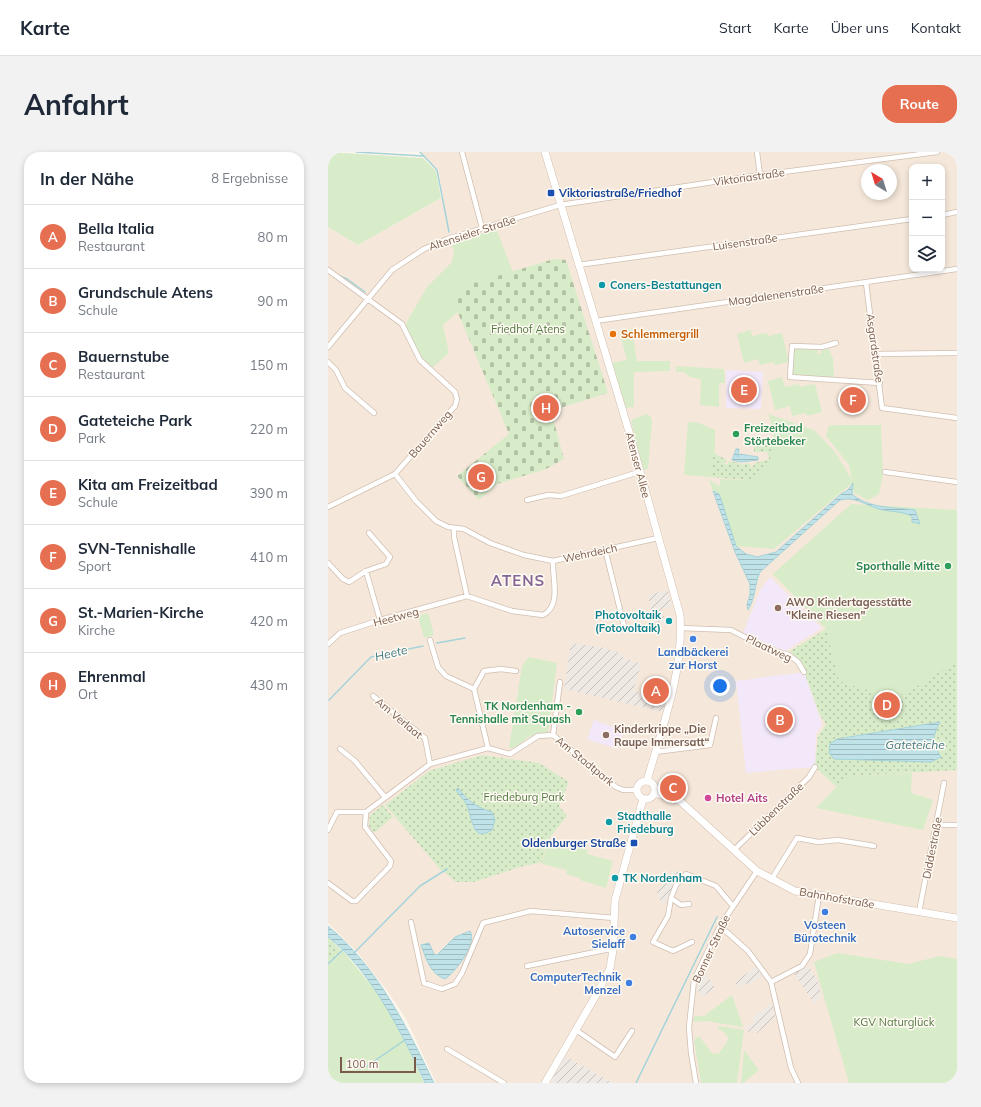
<!DOCTYPE html>
<html lang="de">
<meta charset="utf-8">
<style>
:root{--surface:#fff;--page:#f2f2f3;--text:#1f2937;--muted:#747a83;--line:#e0e1e3;--accent:#e76f51}
body{margin:0;font-family:Mulish,sans-serif;background:var(--page);color:var(--text)}
.controls{position:absolute;right:12px;top:12px;display:grid;overflow:hidden;border-radius:8px;box-shadow:0 2px 6px #0003}
.controls button{width:36px;height:36px;display:grid;place-items:center;padding:0;border:0;border-bottom:1px solid var(--line);background:var(--surface);color:var(--text);font:20px sans-serif}
.compass{position:absolute;left:533px;top:12px;width:36px;height:36px;border-radius:50%;background:var(--surface);box-shadow:0 2px 6px #0003;rotate:322deg}
.scale{position:absolute;left:12px;bottom:10px;width:76px;box-sizing:border-box;padding-left:4px;border:2px solid #7a5c4d;border-top:0;font-size:11px;line-height:14px;white-space:nowrap;color:#7a5c4d;-webkit-text-stroke:3px #fffaf3;paint-order:stroke}
.you{position:absolute;left:392px;top:534px;width:14px;height:14px;margin:-10px;border:3px solid #fff;border-radius:50%;background:#1a73e8;box-shadow:0 0 0 6px #1a73e833}
.badge{display:grid;place-items:center;width:26px;height:26px;border-radius:50%;background:var(--accent);color:#fff;font-size:13px;font-weight:700}
.pin{position:absolute;translate:-50% -50%;border:2px solid #fff;box-shadow:0 1px 4px #0006}
.list{margin:0;padding:0;list-style:none}
h2{display:flex;justify-content:space-between;align-items:center;height:52px;margin:0;padding:0 16px;font-size:17px}
h2 small{font-size:13px;font-weight:400;color:var(--muted)}
.list li{display:grid;grid-template-columns:26px 1fr auto;gap:12px;align-items:center;box-sizing:border-box;height:64px;padding:0 16px;border-top:1px solid var(--line)}
.list b{display:block;font-size:15px;white-space:nowrap}
.list p{margin:0;font-size:13px;white-space:nowrap;color:var(--muted)}
.list em{font-size:13px;font-style:normal;color:var(--muted)}
.icon{flex:none;width:22px;height:22px;fill:none;stroke:currentColor;stroke-width:2;stroke-linecap:round;stroke-linejoin:round}
.map{position:relative;flex:none;width:629px;height:931px;overflow:hidden;border-radius:16px}
header{display:flex;align-items:center;gap:24px;box-sizing:border-box;height:56px;padding:0 20px;background:var(--surface);border-bottom:1px solid var(--line)}
header strong{font-size:19px}
nav{display:flex;gap:22px;margin-inline-start:auto;font-size:14px}
.intro{display:flex;align-items:center;justify-content:space-between;box-sizing:border-box;height:96px;padding:0 24px}
h1{margin:0;font-size:28px}
.button{padding:10px 18px;border-radius:16px;background:var(--accent);color:#fff;font-size:14px;font-weight:700}
main{display:flex;gap:24px;padding:0 24px}
aside{flex:1;background:var(--surface);border-radius:16px;box-shadow:0 2px 6px #0003}
.map>svg:first-child{display:block}
.residential{fill:#f5e8da;fill-rule:evenodd}
.industrial{fill:url(#industrial-furrows)}
.education{fill:#f3e8fa}
.green{fill:#d8ecc9}
.cemetery{fill:url(#cemetery-stones)}
.park{fill:url(#park-dots);fill-rule:evenodd}
.water{fill:url(#water-rules);stroke:#a5d3da}
.lines{fill:none;stroke-linecap:round;stroke-linejoin:round}
.stream{stroke:#a5d3da;stroke-width:1.5}
.street-casing{stroke:#d1beb0;stroke-width:6}
.secondary-casing{stroke:#d6c0b0;stroke-width:8}
.street{stroke:#fff;stroke-width:4.5}
.secondary{stroke:#fff;stroke-width:7}
.transit-dot{fill:#1a4fb4;stroke:#fffaf3;stroke-width:1.5}
.culture-dot{fill:#0f9aa8;stroke:#fffaf3;stroke-width:1.5}
.food-dot{fill:#e8710a;stroke:#fffaf3;stroke-width:1.5}
.leisure-dot{fill:#2e9e5b;stroke:#fffaf3;stroke-width:1.5}
.education-dot{fill:#8d6e63;stroke:#fffaf3;stroke-width:1.5}
.shop-dot{fill:#3f7fe0;stroke:#fffaf3;stroke-width:1.5}
.hotel-dot{fill:#d1479c;stroke:#fffaf3;stroke-width:1.5}
.labels{text-anchor:middle;dominant-baseline:central;stroke-width:3;stroke-linejoin:round;paint-order:stroke}
.street-label{font-size:11px;fill:#7a5c4d;stroke:#fffaf3}
.transit-label{font-size:11px;font-weight:bold;fill:#164399;stroke:#fffaf3;text-anchor:start}
.culture-label{font-size:11px;font-weight:bold;fill:#0d838f;stroke:#fffaf3;text-anchor:start}
.park-label{font-size:11px;fill:#537a41;stroke:#fffaf3}
.food-label{font-size:11px;font-weight:bold;fill:#c56008;stroke:#fffaf3;text-anchor:start}
.leisure-label{font-size:11px;font-weight:bold;fill:#27864d;stroke:#fffaf3;text-anchor:end}
.education-label{font-size:11px;font-weight:bold;fill:#785e54;stroke:#fffaf3;text-anchor:start}
.shop-label{font-size:11px;font-weight:bold;fill:#366cbe;stroke:#fffaf3}
.hotel-label{font-size:11px;font-weight:bold;fill:#b23c85;stroke:#fffaf3;text-anchor:start}
.water-label{font-size:12px;font-style:italic;fill:#437c86;stroke:#fffaf3}
.district-label{font-size:15px;font-weight:bold;letter-spacing:1px;fill:#846695;stroke:#fffaf3}
</style>
<header>
<strong>Karte</strong>
<nav><a>Start</a><a>Karte</a><a>Über uns</a><a>Kontakt</a></nav>
</header>
<div class="intro"><h1>Anfahrt</h1><a class="button">Route</a></div>
<main>
<aside>
<h2>In der Nähe<small>8 Ergebnisse</small></h2>
<ul class="list">
<li><span class="badge">A</span><div><b>Bella Italia</b><p>Restaurant</p></div><em>80 m</em></li>
<li><span class="badge">B</span><div><b>Grundschule Atens</b><p>Schule</p></div><em>90 m</em></li>
<li><span class="badge">C</span><div><b>Bauernstube</b><p>Restaurant</p></div><em>150 m</em></li>
<li><span class="badge">D</span><div><b>Gateteiche Park</b><p>Park</p></div><em>220 m</em></li>
<li><span class="badge">E</span><div><b>Kita am Freizeitbad</b><p>Schule</p></div><em>390 m</em></li>
<li><span class="badge">F</span><div><b>SVN-Tennishalle</b><p>Sport</p></div><em>410 m</em></li>
<li><span class="badge">G</span><div><b>St.-Marien-Kirche</b><p>Kirche</p></div><em>420 m</em></li>
<li><span class="badge">H</span><div><b>Ehrenmal</b><p>Ort</p></div><em>430 m</em></li>
</ul>
</aside>
<div class="map">
<svg width="629" height="931" viewBox="0 0 629 931">
<defs>
<pattern id="industrial-furrows" width="10" height="10" patternUnits="userSpaceOnUse"><rect width="10" height="10" fill="#efe9e4"/><path d="M-1 1l2-2M0 10L10 0M9 11l2-2" fill="none" stroke="#c7c0bb"/></pattern>
<pattern id="cemetery-stones" width="16" height="16" patternUnits="userSpaceOnUse"><rect width="16" height="16" fill="#d8ecc9"/><path d="M2 7V4a2 2 0 0 1 4 0v3zM10 15v-3a2 2 0 0 1 4 0v3z" fill="#b4c2a5"/></pattern>
<pattern id="park-dots" width="8" height="8" patternUnits="userSpaceOnUse"><rect width="8" height="8" fill="#d8ecc9"/><path d="M2 2h.1M6 6h.1" fill="none" stroke="#b4c2a5" stroke-width="1.8" stroke-linecap="round"/></pattern>
<pattern id="water-rules" width="6" height="5" patternUnits="userSpaceOnUse"><rect width="6" height="5" fill="#bfe3e8"/><path d="M0 2.5h6" fill="none" stroke="#a0bbbe"/></pattern>
</defs>
<rect width="100%" height="100%" fill="#fdf6ec"/>
<path class="residential" d="M93,0h536v931h-344l-54,-30 -18,30h-105l-30,-64 -18,-27 -31,-40 -29,-29v-696l30,18 85,-48 -5,-27zM584,15h30v102h-30zM539,18h24v24h-24z"/>
<path class="industrial" d="M340,438l4,17 -11,2 1,6h2v10l-10,1 -6,-31z
M243,491l30,4 22,7 -1,3 19,7 -8,27 33,9 -3,12 -99,-23z
M347,718l8,5 -13,17 -2,9 -6,3 -5,-12z
M477,814l5,2 9,15 2,15 -7,5 -20,-29z
M428,815l6,9 -14,10 -2,-3 -6,5 -5,-6z
M373,817l14,18 -13,10 -7,-12z
M441,852l4,1 2,12 -18,16 -3,-4 -5,4 -4,-4 9,-8 -1,-3z
M237,904l48,27h-63z"/>
<path class="education" d="M398,218l37,2 -2,37 -35,-1z
M442,425l52,51 -37,23 -42,-18 18,-44z
M476,520l18,52 -6,10 -1,33 -69,6 -10,-92z
M266,568l30,11 -7,18 -30,-10z"/>
<path class="green" d="M0,0l95,6 13,13 5,27 -83,47 -30,-18z
M168,76l17,44 -46,13 -15,14 6,13 -15,13 6,28 -17,15 -11,-10 -16,-33 22,-38 25,-25 2,-11 -3,-8z
M304,177l5,32h33v10l-36,1v35l-8,1 -15,-45 16,-3 -8,-29z
M423,178l1,6 15,-3 1,3 14,-3 7,29 -14,3 -1,-3 -14,3 -2,-6 -14,4 -7,-29z
M464,196l26,1 -1,5 4,-1v-3l8,-1 4,10 1,19 -43,-3z
M348,214l48,3 1,14h-6v24l-19,-2 1,-26 -11,-2 -6,-5h-8z
M454,225l3,10 14,-3 1,3 15,-3 7,28 -15,4 -1,-3 -14,3 -2,-10 -15,4 -7,-29z
M318,262l5,3 1,4 -4,48 -6,1 -11,-50z
M440,262l46,16 21,22 17,28 -3,-15 -23,-29 3,-10 6,-1h46l2,49 -4,20 -11,6 -14,-7 -2,-10 -78,66 -38,-3 -17,-52 -6,-3 -4,-11 11,6v-7l30,1 20,-20 4,-29z
M360,270l11,1 16,7v18l-5,29 -26,-2z
M523,352l106,6v151l-52,33 -19,2 -47,-15 -13,-52 -53,-55z
M100,461l6,22 -10,3 -6,-22z
M201,505l28,6 -9,69 -20,5 -13,11h-6l13,-82z
M584,621l-1,20 22,7 -10,30 -107,-22 31,-32z
M220,687l40,11 -1,4 26,7 -7,27 -26,-8v-2l-14,-4 1,-4 -25,-6z
M15,799l38,46 19,33 24,53h-96v-118z
M509,801l72,11 30,-8 18,3v124h-108l-35,-121z
M404,843l11,32 -37,-6 -13,1 1,-6h10z
M391,874l25,4 -7,53h-36l-7,-43 5,-4 14,18 6,-1 8,-11 1,-4 -3,-5 -8,-5z
M416,898l15,20 -16,13h-2z"/>
<path class="cemetery" d="M226,107l12,1 42,133 -57,18 13,48 -18,10 -49,15 -18,16 -22,-24 52,-42 -57,-135 15,-14z"/>
<path class="park" d="M445,289l-3,19 -20,20 -40,-3 4,-24 13,7 -3,4 3,1 2,-4 10,2v2l10,-2 3,5 3,-5 14,-4 -2,-7h-13v-8z
M498,477l13,52 47,15 19,-2 52,-33v109l-110,6 -10,11 -22,-20 3,-31 8,-11 -7,-12 -18,-50 -11,-12zM612,570l-6,13 -1,10 -96,-6z
M154,603l57,8 30,19 -10,24 8,10 -20,25 -5,21 -22,5 -46,15h-18l-16,-13 -55,-64 44,-34zM130,636c9,12 19,20 34,24l-12,22 -7,-7 -6,-23z
M55,653l10,12 -19,16 -5,-7 1,-11z
M0,785l14,14 -14,13z"/>
<path class="water" d="M408,297h3l-1,8 2,-3 18,3v3l-17,2 -9,-2z
M525,331l-1,11c17,15 42,13 63,16l5,14 -8,-2v-6c-11,-5 -22,-4 -33,-7 -14,-4 -24,-13 -39,-9l-80,72c-6,13 -4,25 -12,38l-1,-6 3,-9v-11l-15,-32 -22,-61 6,3 3,8 14,44 10,8 11,3 19,-5 65,-58 7,-4z
M612,570c-8,16 -9,19 1,35l-10,5 -97,-3 -5,-6 1,-9 7,-5z
M130,636c9,12 19,20 34,24l3,8 -3,10c-20,13 -19,-11 -25,-24 -2,-6 -8,-11 -11,-16z
M0,774c50,42 78,99 106,157h-9c-22,-48 -55,-114 -97,-146z
M142,779c8,13 -15,41 -25,48 -15,-5 -19,-21 -24,-34l8,-2 5,11 3,1 18,-18z"/>
<g class="lines">
<path class="stream" d="M28,0l67,4
M92,0l17,18 12,62
M12,124l7,3 18,13
M109,491l28,-5
M1,548l42,-43 52,-11
M26,801l66,-67 27,-17
M0,812l16,-15
M39,914l38,-26
M308,931l81,-166"/>
<g class="street-casing">
<path id="street" d="M134,0l20,76
M429,0l3,23
M614,63l15,-3
M250,113l334,-46
M0,118l74,54 18,36 35,32 2,7 -2,7 -60,68 -67,33
M538,131l16,125 75,10
M267,169l362,-52
M508,191l-14,4 -30,-1 -2,31 90,6
M0,195l64,-77 32,-21 23,-10 113,-34 200,-30 177,-23
M548,202l81,-1
M0,210l8,8 9,18 29,25
M557,320l72,10
M67,322l21,27 20,20 12,6 16,2 26,14 34,12 29,6 105,-23
M199,348l21,-5 13,1 78,-24
M126,377v8l13,59
M277,397l20,81
M0,411l15,16 6,3 17,-11 20,-7 4,-7 -21,-24
M38,419l14,49
M353,476l50,2 35,18 23,7 9,7 6,10
M102,488l8,27 8,9 28,13
M0,492l12,-11 40,-13 87,-24 45,15 31,4c19,-9 9,-38 10,-54
M45,544l52,42 5,26
M225,583l7,-53
M160,596l-14,-59 10,-18 17,-2 15,2
M12,597l15,12 30,36
M327,600l55,-7 6,-27
M609,673h20
M0,678l9,-18h29l64,-48 58,-16 22,6 28,-18 15,-1 63,52 7,3h13
M406,698l75,-73 6,-10
M443,728l26,-42 21,4 20,-2 36,6
M0,731l24,18h4l34,-35 1,-5 -26,-34 1,-15
M343,746l10,7 8,-1
M591,760l25,-129
M83,770l13,61 18,6 13,-5 7,-11 21,-50 48,-12 83,7
M392,774l28,25 23,31 20,86 7,15
M364,790l-19,9 -20,-9 15,-26 3,-18 5,-13 10,-11 30,12 16,19
M199,814l78,-16h8
M443,830l31,-16 8,-12 9,-59
M248,878l39,27 17,-26
M119,897l57,34
M368,931l-5,-30 -2,-26 5,-47 26,-54 37,-55"/>
</g>
<g class="secondary-casing">
<path id="secondary" d="M217,0l85,283 50,180c4,57 -18,112 -33,166
M309 638a9 9 0 1 1 18 0a9 9 0 1 1-18 0Z
M326,641l26,8 77,70 38,20 162,27
M217,931l54,-93 11,-22 3,-18 2,-50 28,-101"/>
</g>
<use href="#street" class="street"/>
<use href="#secondary" class="secondary"/>
</g>
<g class="transit-dot">
<rect x="219" y="37" width="8" height="8" rx="2"/>
<rect x="302" y="687" width="8" height="8" rx="2"/>
</g>
<g class="culture-dot">
<circle cx="274" cy="133" r="4"/>
<circle cx="341" cy="469" r="4"/>
<circle cx="281" cy="670" r="4"/>
<circle cx="287" cy="726" r="4"/>
</g>
<circle class="food-dot" cx="285" cy="182" r="4"/>
<g class="leisure-dot">
<circle cx="408" cy="282" r="4"/>
<circle cx="620" cy="414" r="4"/>
<circle cx="251" cy="560" r="4"/>
</g>
<g class="education-dot">
<circle cx="450" cy="456" r="4"/>
<circle cx="278" cy="583" r="4"/>
</g>
<g class="shop-dot">
<circle cx="365" cy="487" r="4"/>
<circle cx="497" cy="760" r="4"/>
<circle cx="305" cy="785" r="4"/>
<circle cx="301" cy="831" r="4"/>
</g>
<circle class="hotel-dot" cx="380" cy="646" r="4"/>
<g class="labels">
<g class="street-label">
<text transform="translate(421 25) rotate(-8)">Viktoriastraße</text>
<text transform="translate(144 81) rotate(-18)">Altensieler Straße</text>
<text transform="translate(417 90) rotate(-8)">Luisenstraße</text>
<text transform="translate(448 143) rotate(-8)">Magdalenenstraße</text>
<text transform="translate(547 196) rotate(82)">Asgardstraße</text>
<text transform="translate(102 282) rotate(-49)">Bauernweg</text>
<text transform="translate(310 313) rotate(75)">Atenser Allee</text>
<text transform="translate(262 401) rotate(-12)">Wehrdeich</text>
<text transform="translate(68 465) rotate(-15)">Heetweg</text>
<text transform="translate(441 496) rotate(25)">Plaatweg</text>
<text transform="translate(71 566) rotate(40)">Am Verlaat</text>
<text transform="translate(257 609) rotate(39)">Am Stadtpark</text>
<text transform="translate(448 657) rotate(-44)">Lübbenstraße</text>
<text transform="translate(604 696) rotate(-79)">Diddestraße</text>
<text transform="translate(509 746) rotate(10)">Bahnhofstraße</text>
<text transform="translate(383 797) rotate(-65)">Bonner Straße</text>
</g>
<g class="transit-label">
<text x="231" y="41">Viktoriastraße/Friedhof</text>
<text x="298" y="691" text-anchor="end">Oldenburger Straße</text>
</g>
<g class="culture-label">
<text x="282" y="133">Coners-Bestattungen</text>
<text x="333" y="463" text-anchor="end">Photovoltaik<tspan x="333" dy="13">(Fotovoltaik)</tspan></text>
<text x="289" y="664">Stadthalle<tspan x="289" dy="13">Friedeburg</tspan></text>
<text x="295" y="726">TK Nordenham</text>
</g>
<g class="park-label">
<text x="200" y="177">Friedhof Atens</text>
<text x="196" y="645">Friedeburg Park</text>
<text x="566" y="870">KGV Naturglück</text>
</g>
<g class="food-label">
<text x="293" y="182">Schlemmergrill</text>
</g>
<g class="leisure-label">
<text x="416" y="276" text-anchor="start">Freizeitbad<tspan x="416" dy="13">Störtebeker</tspan></text>
<text x="612" y="414">Sporthalle Mitte</text>
<text x="243" y="554">TK Nordenham -<tspan x="243" dy="13">Tennishalle mit Squash</tspan></text>
</g>
<g class="education-label">
<text x="458" y="450">AWO Kindertagesstätte<tspan x="458" dy="13">"Kleine Riesen"</tspan></text>
<text x="286" y="577">Kinderkrippe „Die<tspan x="286" dy="13">Raupe Immersatt“</tspan></text>
</g>
<g class="shop-label">
<text x="365" y="500">Landbäckerei<tspan x="365" dy="13">zur Horst</tspan></text>
<text x="497" y="773">Vosteen<tspan x="497" dy="13">Bürotechnik</tspan></text>
<text x="297" y="779" text-anchor="end">Autoservice<tspan x="297" dy="13">Sielaff</tspan></text>
<text x="293" y="825" text-anchor="end">ComputerTechnik<tspan x="293" dy="13">Menzel</tspan></text>
</g>
<g class="hotel-label">
<text x="388" y="646">Hotel Aits</text>
</g>
<g class="water-label">
<text transform="translate(63 501) rotate(-14)">Heete</text>
<text x="587" y="592">Gateteiche</text>
</g>
<g class="district-label">
<text x="190" y="428">ATENS</text>
</g>
</g>
</svg>
<div class="controls">
<button>+</button>
<button>−</button>
<button><svg class="icon" aria-label="layers" viewBox="0 0 24 24"><path d="M12 4l9 5-9 5-9-5zM3 14l9 5 9-5"/></svg></button>
</div>
<svg class="compass" viewBox="-18 -18 36 36"><path d="M0-13l5 13h-10z" fill="#e53935"/><path d="M0 13l5-13h-10z" fill="#747a83"/></svg>
<div class="scale">100 m</div>
<div class="you"></div>
<div class="pin badge" style="left:328px;top:539px">A</div>
<div class="pin badge" style="left:452px;top:568px">B</div>
<div class="pin badge" style="left:345px;top:636px">C</div>
<div class="pin badge" style="left:559px;top:553px">D</div>
<div class="pin badge" style="left:416px;top:238px">E</div>
<div class="pin badge" style="left:525px;top:248px">F</div>
<div class="pin badge" style="left:153px;top:325px">G</div>
<div class="pin badge" style="left:218px;top:256px">H</div>
</div>
</main>
